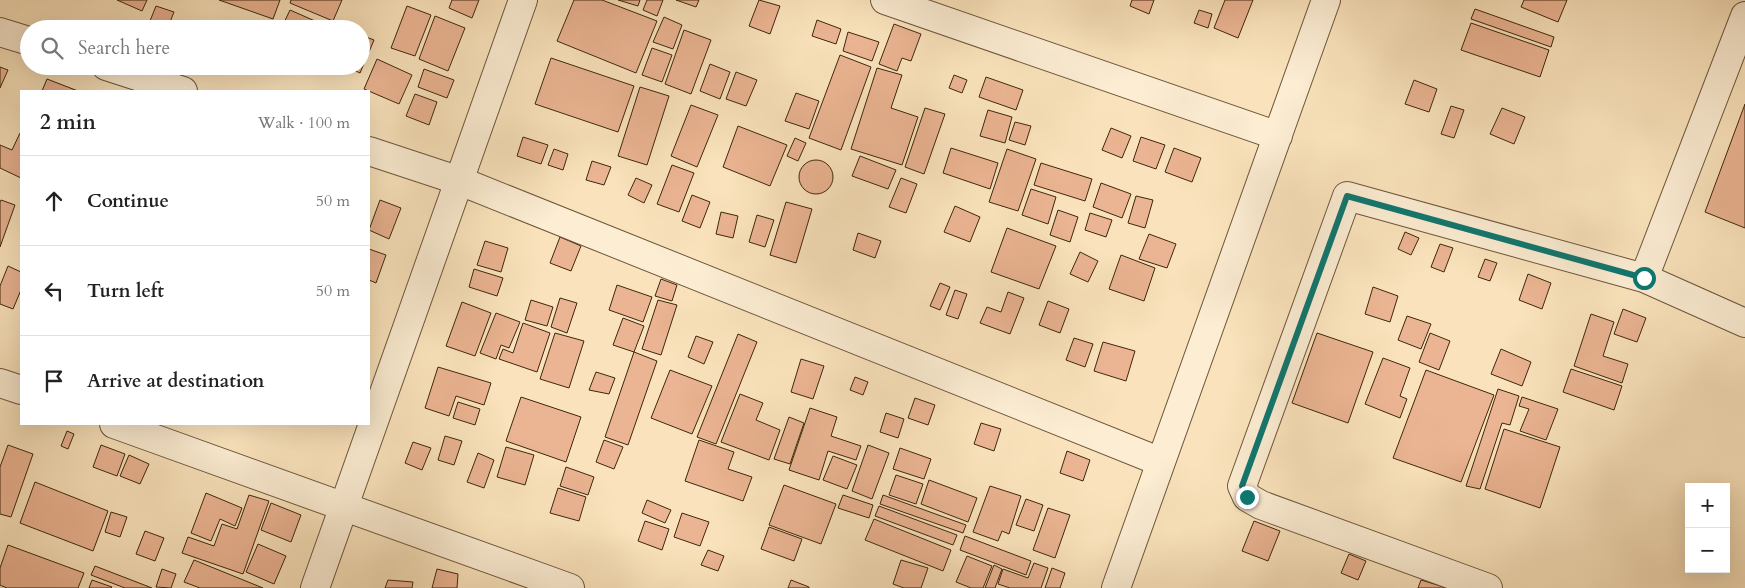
<!DOCTYPE html>
<meta charset="utf-8">
<style>
:root{--surface:#fff;--page:#f6f6f6;--text:#222;--muted:#767676;--line:#e0e0e0}
body{margin:0;font-family:Cardo,serif;background:var(--page);color:var(--text)}
.controls{position:absolute;right:15px;bottom:15px;display:grid;overflow:hidden;border-radius:0px;box-shadow:0 5px 20px #0002}
.controls button{width:45px;height:45px;display:grid;place-items:center;padding:0;border:0;border-bottom:1px solid var(--line);background:var(--surface);color:var(--text);font:25px sans-serif}
.stop{position:absolute;width:15px;height:15px;margin:-11px;border:4px solid #0f766e;border-radius:50%;background:#fff}
.stop.end{background:#0f766e;border-color:#fff;box-shadow:0 1px 5px #0008}
.list{margin:0;padding:0;list-style:none}
h2{display:flex;justify-content:space-between;align-items:center;height:65px;margin:0;padding:0 20px;font-size:21px}
h2 small{font-size:16px;font-weight:400;color:var(--muted)}
.list li{display:grid;grid-template-columns:32px 1fr auto;gap:15px;align-items:center;box-sizing:border-box;height:90px;padding:0 20px;border-top:1px solid var(--line)}
.list b{display:block;font-size:19px;white-space:nowrap}
.list em{font-size:16px;font-style:normal;color:var(--muted)}
.icon{flex:none;width:28px;height:28px;fill:none;stroke:currentColor;stroke-width:2;stroke-linecap:round;stroke-linejoin:round}
.map{position:relative;flex:none;width:1745px;height:588px;overflow:hidden}
.search{position:absolute;background:var(--surface);box-shadow:0 5px 20px #0002;left:20px;top:20px;width:350px;height:55px;display:flex;align-items:center;gap:12px;box-sizing:border-box;padding:0 18px;border-radius:28px;color:var(--muted);font-size:19px}
.panel{position:absolute;background:var(--surface);box-shadow:0 5px 20px #0002;left:20px;top:90px;width:350px;height:335px;border-radius:0px}
.map>svg:first-child{display:block}
.building{fill:#ebb492;stroke:#3e270e}
.lines{fill:none;stroke-linecap:round;stroke-linejoin:round}
.minor-casing{stroke:#6d563a;stroke-width:30}
.minor{stroke:#fcedd3;stroke-width:28}
.route{stroke:#0f766e;stroke-width:6}
</style>
<div class="map">
<svg width="1745" height="588" viewBox="0 0 1745 588">
<rect width="100%" height="100%" fill="#fae3bc"/>
<filter id="stains"><feTurbulence type="fractalNoise" baseFrequency=".004" numOctaves="4"/><feColorMatrix values="0 0 0 0 .2 0 0 0 0 .09 0 0 0 0 .02 0 0 0 .5 -.17"/></filter>
<radialGradient id="worn" r=".72"><stop offset=".6" stop-color="#630" stop-opacity="0"/><stop offset="1" stop-color="#630" stop-opacity=".3"/></radialGradient>
<path class="building" d="M117,0h30l-5,11z
M219,0h61l-7,19z
M291,0h51l-9,21 -43,-18z
M452,0h27l-7,18 -23,-10z
M574,0h28l55,21 -21,52 -79,-32z
M618,0h22l-2,6z
M647,0h16l-6,16 -14,-6z
M676,0h23l-3,7z
M759,0l21,6 -10,28 -21,-8z
M1132,0h22l-5,14 -19,-8z
M1225,0h28l-15,38 -24,-10z
M1524,0h43l-9,22 -37,-15z
M156,6l18,6 -6,15 -18,-6z
M407,6l24,9 -16,41 -24,-8z
M1475,9l79,28 -3,10 -80,-28z
M290,10l25,11 -3,8h-31z
M1199,10l13,4 -4,14 -14,-5z
M435,16l30,12 -17,43 -29,-12z
M664,17l18,8 -9,24 -20,-7z
M817,20l24,9 -5,15 -24,-8z
M1471,23l78,27 -9,27 -79,-27z
M894,24l27,10 -10,27 -9,-3 -5,13 -18,-7z
M684,30l27,10 -20,54 -26,-10z
M848,32l31,10 -7,19 -29,-10z
M361,35l13,5 -14,33 -15,-7h16z
M652,48l20,7 -10,27 -20,-7z
M840,55l31,12 -30,83 -32,-12z
M551,58l83,28 -16,46 -83,-28z
M377,59l35,16 -13,29 -35,-15z
M710,64l20,8 -10,27 -20,-8z
M0,67l8,3 -8,18z
M877,68l25,7 -11,33 27,9 -16,48 -51,-16z
M424,69l30,11 -7,18 -29,-11z
M736,72l21,8 -11,26 -20,-7z
M954,75l13,5 -5,13 -13,-5z
M986,77l37,13 -7,20 -37,-13z
M47,79l31,12h-36z
M1414,80l23,9 -8,23 -24,-8z
M640,87l29,9 -22,69 -29,-9z
M796,93l23,8 -10,28 -24,-8z
M415,94l22,8 -8,23 -23,-9z
M1745,104v124l-40,-16z
M691,105l27,10 -21,52 -26,-11z
M1451,106l13,4 -10,28 -13,-4z
M925,108l20,6 -21,60 -19,-7z
M1502,108l23,9 -11,27 -24,-10z
M988,110l24,7 -7,26 -25,-7z
M1015,122l16,4 -6,19 -16,-5z
M738,126l49,19 -17,41 -47,-19z
M1111,128l20,8 -9,22 -20,-8z
M20,133l1,1v44l-21,-10v-23l12,5z
M523,137l25,8 -7,19 -24,-8z
M1141,137l24,8 -9,24 -23,-8z
M795,138l11,5 -8,18 -11,-5z
M951,148l47,15 -8,26 -47,-16z
M1174,148l27,10 -9,24 -27,-10z
M554,149l14,5 -5,16 -15,-5z
M1007,149l29,10 -18,52 -29,-9z
M860,156l36,14 -8,19 -36,-13z
M799 177a17 17 0 1 1 34 0a17 17 0 1 1-34 0Z
M592,161l19,6 -7,18 -18,-5z
M1041,163l51,16 -7,22 -51,-16z
M672,165l22,8 -15,39 -22,-8z
M636,178l16,7 -8,18 -16,-8z
M901,178l16,6 -11,29 -17,-6z
M1101,183l30,11 -9,24 -29,-11z
M1031,189l25,8 -8,27 -26,-9z
M692,195l18,7 -10,26 -18,-7z
M1136,196l17,4 -8,28 -17,-5z
M1,200l14,5 -15,42v-45z
M380,200l21,8 -12,31 -20,-9z
M786,202l26,7 -16,54 -26,-8z
M955,206l25,11 -10,25 -26,-10z
M1058,210l20,7 -8,25 -20,-7z
M721,212l17,4 -5,22 -17,-4z
M1090,213l22,7 -6,17 -21,-7z
M757,215l17,5 -9,27 -16,-5z
M1007,228l49,18 -17,43 -48,-17z
M1405,232l14,6 -8,17 -13,-6z
M858,233l23,8 -6,17 -22,-8z
M1149,234l27,10 -9,24 -28,-9z
M560,237l21,9 -10,25 -21,-8z
M485,241l23,7 -7,24 -24,-7z
M1440,244l13,4 -9,24 -13,-5z
M369,249l17,6 -10,28 -7,-3z
M1080,252l18,9 -10,21 -18,-8z
M1121,255l34,13 -11,33 -35,-12z
M1485,259l12,4 -7,18 -12,-4z
M8,266l13,6v18l-8,19 -13,-5v-18z
M474,269l29,9 -6,18 -28,-9z
M1528,274l23,9 -9,26 -23,-9z
M661,279l16,6 -5,16 -17,-5z
M940,283l10,4 -10,23 -10,-4z
M617,285l35,12 -9,25 -34,-12z
M1373,287l25,9 -8,26 -25,-8z
M955,290l12,4 -9,25 -12,-4z
M1008,292l16,6 -14,36 -30,-11 7,-16 14,5z
M560,298l17,5 -10,30 -16,-6z
M531,300l22,7 -6,19 -22,-6z
M658,300l19,5 -16,50 -19,-6z
M1048,301l21,8 -9,24 -21,-8z
M462,302l29,11 -16,43 -29,-10z
M1623,309l23,9 -9,24 -23,-8z
M496,313l24,9 -11,26 -8,-3 -5,14 -16,-6z
M1591,314l23,8 -11,34 25,8 -6,19 -48,-17z
M1407,316l24,8 -10,25 -23,-9z
M623,318l21,8 -10,26 -21,-7z
M523,323l27,10 -13,39 -38,-13 4,-10 10,4z
M555,333l29,8 -15,47 -29,-9z
M1317,333l56,19 -25,71 -56,-20z
M1430,333l20,8 -11,29 -20,-8z
M738,334l19,8 -41,102 -19,-7z
M696,336l17,6 -9,22 -16,-7z
M1074,338l19,6 -8,23 -19,-7z
M1103,342l32,9 -9,30 -32,-10z
M1501,349l30,13 -9,24 -31,-12z
M634,352l23,9 -29,84 -23,-8z
M1383,358l27,10 -10,28 7,3 -7,19 -35,-14z
M801,359l23,7 -11,33 -22,-7z
M438,367l53,16 -7,22 -28,-9 -7,20 -24,-8z
M1571,369l51,17 -8,24 -51,-18z
M670,370l42,16 -20,48 -41,-16z
M1426,370l68,25 -33,87 -68,-24z
M596,372l19,6 -6,16 -20,-4z
M855,377l13,5 -5,13 -13,-5z
M1498,389l21,7 -9,29 -8,-2 -22,66 -14,-3z
M740,394l23,9 -7,17 24,10 -11,30 -48,-18z
M521,397l60,20 -15,45 -60,-21z
M1522,397l36,12 -12,31 -26,-9 9,-22 -10,-3z
M915,398l20,7 -7,20 -20,-7z
M458,402l22,7 -5,16 -22,-7z
M810,408l27,9 -6,19 30,10 -5,14 -28,-9 -9,29 -30,-10z
M886,413l18,6 -6,19 -18,-6z
M789,417l15,6 -14,41 -16,-5z
M981,423l20,6 -7,22 -20,-7z
M1504,429l56,18 -20,61 -55,-19z
M67,431l7,3 -6,15 -7,-3z
M445,436l17,5 -8,24 -16,-5z
M604,440l19,7 -9,22 -18,-7z
M699,440l35,12 -6,17 24,8 -9,24 -58,-20z
M413,442l18,6 -9,22 -17,-7z
M8,445l25,9 -22,63 -11,-3v-47z
M101,445l24,9 -8,22 -24,-9z
M868,445l21,8 -17,46 -20,-8z
M506,447l28,8 -9,30 -28,-8z
M900,448l31,11 -7,20 -31,-10z
M1067,451l23,9 -7,21 -23,-8z
M478,453l16,7 -10,28 -17,-6z
M129,455l20,9 -9,20 -20,-8z
M833,456l24,9 -10,24 -24,-9z
M566,467l28,10 -6,18 -28,-9z
M896,475l27,9 -7,20 -27,-9z
M929,480l48,18 -9,24 -47,-18z
M35,482l73,29 -15,40 -73,-28z
M784,485l52,19 -15,40 -52,-19z
M990,486l31,10 -12,38 -7,-3 -4,10 -25,-9z
M558,488l28,9 -7,24 -29,-8z
M206,493l36,15 -7,18 -15,-7 -9,22 -20,-8z
M249,495l20,6 -26,73 -61,-21 6,-16 26,9 8,-22 15,5z
M843,495l30,10 -4,13 -31,-10z
M883,495l83,30 -3,8 -83,-29z
M1026,499l17,6 -9,26 -18,-6z
M647,500l24,10 -6,13 -23,-10z
M271,503l30,12 -10,27 -30,-12z
M879,506l78,29 -4,10 -78,-29z
M1048,508l22,7 -15,43 -22,-8z
M111,512l16,5 -7,20 -15,-5z
M682,513l27,9 -9,24 -26,-9z
M874,519l77,31 -8,21 -78,-31z
M645,521l24,8 -7,21 -24,-9z
M1254,521l26,10 -12,30 -26,-10z
M769,527l33,12 -8,22 -33,-12z
M145,531l19,7 -9,23 -19,-7z
M965,536l66,25 -5,14 -66,-25z
M258,544l28,12 -12,28 -28,-12z
M8,545l76,28 -6,15h-71l-7,-3v-17z
M708,550l16,6 -6,15 -17,-6z
M1349,554l17,7 -8,19 -17,-7z
M967,556l25,10 -9,22h-12l-15,-6z
M194,560l69,28h-63l-16,-6z
M901,560l27,8 -7,20h-17l-11,-4z
M1034,563l14,5 -7,20h-31l-12,-4 5,-15 25,9z
M994,565l8,4 -7,19h-10z
M95,566l57,22h-27l-34,-13z
M1052,568l13,5 -5,15h-15z
M162,569l14,5 -5,14 -15,-1z
M437,569l21,5 -1,14h-25z
M92,580l20,7 -1,1h-22z
M388,580l25,2 -1,6h-27z
M791,580l18,7v1h-21z
M1421,580l23,7 -1,1h-25z"/>
<g class="lines">
<g class="minor-casing">
<path id="minor" d="M885,0l393,136
M0,32l29,9
M106,66l77,25
M369,151l91,30 701,281
M1644,278l101,-262
M0,383l21,7
M114,424l456,164
M315,588l208,-588
M1116,588l210,-588
M1488,588l-227,-83 -14,-8 -5,-11 105,-290 297,82 101,45"/>
</g>
<use href="#minor" class="minor"/>
</g>
<g class="lines">
<path class="route" d="M1247,497l-5,-11 105,-290 297,82"/>
</g>
<rect width="100%" height="100%" filter="url(#stains)"/>
<rect width="100%" height="100%" fill="url(#worn)"/>
</svg>
<div class="controls">
<button>+</button>
<button>−</button>
</div>
<div class="stop" style="left:1644px;top:278px"></div>
<div class="stop end" style="left:1247px;top:497px"></div>
<div class="search"><svg class="icon" aria-label="search" viewBox="0 0 24 24"><circle cx="10" cy="10" r="6"/><path d="M15 15l6 6"/></svg>Search here</div>
<section class="panel">
<h2>2 min<small>Walk · 100 m</small></h2>
<ul class="list">
<li><svg class="icon" aria-label="ahead" viewBox="0 0 24 24"><path d="M12 20V5M6 11l6-6 6 6"/></svg><div><b>Continue</b></div><em>50 m</em></li>
<li><svg class="icon" aria-label="left" viewBox="0 0 24 24"><path d="M17 20v-9H6M10 6l-5 5 5 5"/></svg><div><b>Turn left</b></div><em>50 m</em></li>
<li><svg class="icon" aria-label="arrive" viewBox="0 0 24 24"><path d="M6 21V4h12l-3 4 3 4H6"/></svg><div><b>Arrive at destination</b></div></li>
</ul>
</section>
</div>
